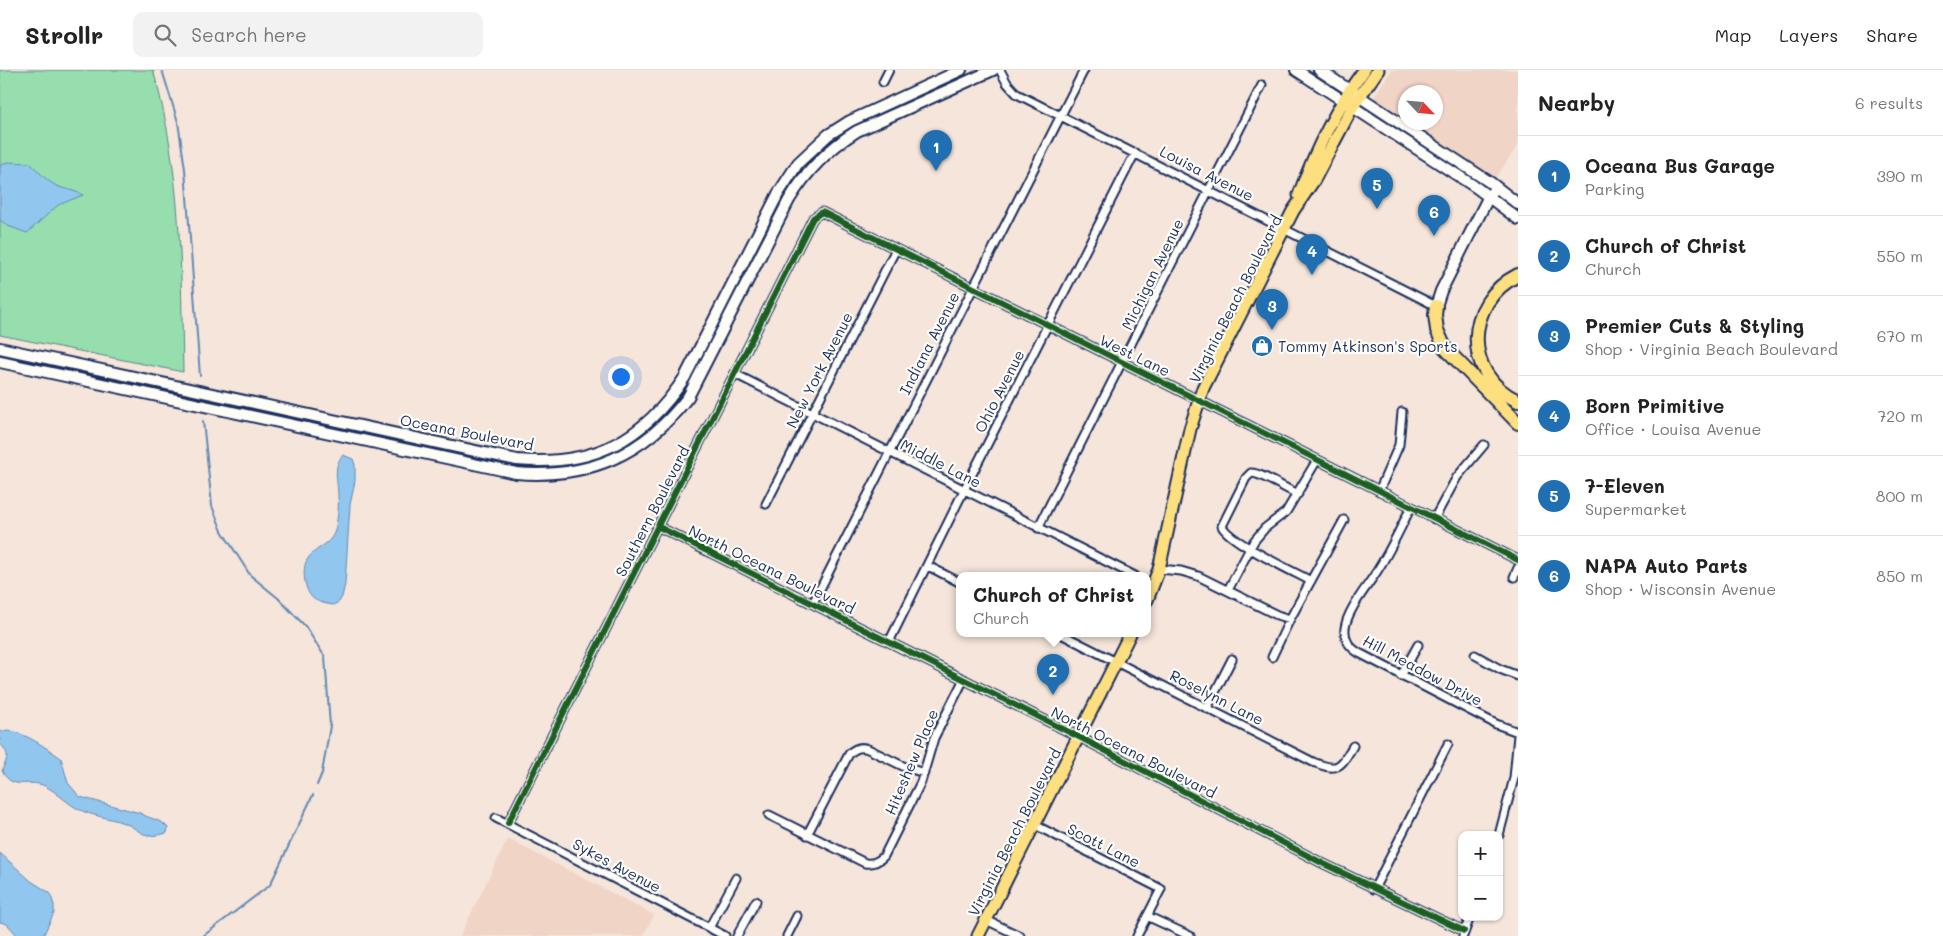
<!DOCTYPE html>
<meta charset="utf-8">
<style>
:root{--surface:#fff;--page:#f2f2f2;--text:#222;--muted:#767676;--line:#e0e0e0;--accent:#1f6fb2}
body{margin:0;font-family:Mali,sans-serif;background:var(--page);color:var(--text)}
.controls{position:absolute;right:15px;bottom:15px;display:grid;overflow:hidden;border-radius:10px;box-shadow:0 1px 4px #0004}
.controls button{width:45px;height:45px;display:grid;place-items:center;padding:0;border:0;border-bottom:1px solid var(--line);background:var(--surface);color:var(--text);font:25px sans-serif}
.compass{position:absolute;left:1398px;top:15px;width:45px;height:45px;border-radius:50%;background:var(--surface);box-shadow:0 1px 4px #0004;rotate:116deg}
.you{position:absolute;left:620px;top:306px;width:18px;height:18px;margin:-12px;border:4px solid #fff;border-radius:50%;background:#1a73e8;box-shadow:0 0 0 8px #1a73e833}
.badge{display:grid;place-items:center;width:32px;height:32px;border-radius:50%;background:var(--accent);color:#fff;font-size:16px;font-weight:700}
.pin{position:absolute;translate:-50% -41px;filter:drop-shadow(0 1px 2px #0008)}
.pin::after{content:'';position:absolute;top:26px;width:18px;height:15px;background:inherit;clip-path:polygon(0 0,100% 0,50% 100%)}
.popup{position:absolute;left:956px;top:502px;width:195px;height:65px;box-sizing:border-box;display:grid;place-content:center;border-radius:10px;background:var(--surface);filter:drop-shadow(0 1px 4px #0005);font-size:16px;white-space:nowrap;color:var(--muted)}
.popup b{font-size:19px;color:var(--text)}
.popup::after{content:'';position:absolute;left:50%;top:100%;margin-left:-10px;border:10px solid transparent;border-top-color:var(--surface)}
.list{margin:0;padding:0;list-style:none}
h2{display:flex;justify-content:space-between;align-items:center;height:65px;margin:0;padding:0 20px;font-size:21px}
h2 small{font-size:16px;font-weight:400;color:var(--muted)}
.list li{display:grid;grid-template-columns:32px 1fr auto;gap:15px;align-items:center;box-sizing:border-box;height:80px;padding:0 20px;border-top:1px solid var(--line)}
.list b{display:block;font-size:19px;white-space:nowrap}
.list p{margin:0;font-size:16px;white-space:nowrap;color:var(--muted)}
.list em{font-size:16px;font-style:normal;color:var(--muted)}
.icon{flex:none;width:28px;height:28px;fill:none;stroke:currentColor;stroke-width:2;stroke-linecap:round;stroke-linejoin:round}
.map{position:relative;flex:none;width:1518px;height:866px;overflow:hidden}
header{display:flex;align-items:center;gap:30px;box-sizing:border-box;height:70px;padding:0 25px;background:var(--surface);border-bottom:1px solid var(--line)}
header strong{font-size:24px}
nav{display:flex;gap:28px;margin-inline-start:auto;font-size:18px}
.search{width:350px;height:45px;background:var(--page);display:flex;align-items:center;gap:12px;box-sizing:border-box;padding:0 18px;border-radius:10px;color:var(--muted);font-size:19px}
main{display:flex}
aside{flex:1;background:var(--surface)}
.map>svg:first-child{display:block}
.built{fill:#f0d4c6}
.green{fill:#96dead;stroke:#588686}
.water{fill:#91c6ef;stroke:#628ab5}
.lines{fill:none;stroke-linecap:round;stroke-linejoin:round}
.stream{stroke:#628ab5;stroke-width:2}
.minor-casing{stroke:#1b2f5e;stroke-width:11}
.secondary-casing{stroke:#1b2f5e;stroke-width:14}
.primary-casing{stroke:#1b2f5e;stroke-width:15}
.motorway-casing{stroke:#1b2f5e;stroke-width:16}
.minor{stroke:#fdfcf7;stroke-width:7}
.secondary{stroke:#fdfcf7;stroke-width:10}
.primary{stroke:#fedf80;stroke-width:11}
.motorway{stroke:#fedf80;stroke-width:12}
.cycleway-casing{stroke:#fdfcf7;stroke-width:9}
.cycleway{stroke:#1b5e20;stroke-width:6}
.labels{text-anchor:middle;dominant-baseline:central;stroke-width:4.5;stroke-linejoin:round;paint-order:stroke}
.street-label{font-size:15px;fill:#1b2f5e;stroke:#fdfcf7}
.poi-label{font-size:15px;fill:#1b2f5e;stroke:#fdfcf7;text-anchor:start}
</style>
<header>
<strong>Strollr</strong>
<div class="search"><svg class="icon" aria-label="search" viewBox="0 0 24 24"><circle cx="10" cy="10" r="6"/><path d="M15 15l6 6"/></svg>Search here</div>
<nav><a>Map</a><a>Layers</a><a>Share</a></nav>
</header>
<main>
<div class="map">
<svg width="1518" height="866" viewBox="0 0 1518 866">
<rect width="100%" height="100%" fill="#f5e5da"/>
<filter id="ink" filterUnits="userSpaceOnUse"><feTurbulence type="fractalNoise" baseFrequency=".02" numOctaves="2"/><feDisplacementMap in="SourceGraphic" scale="10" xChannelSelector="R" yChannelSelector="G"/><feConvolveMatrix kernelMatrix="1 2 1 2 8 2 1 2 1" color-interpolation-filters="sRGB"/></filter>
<g filter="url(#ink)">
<path class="built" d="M1392,0h126v75l-23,34 -85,-56 26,-1v-30h-30l-1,28 -30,-20 -1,-3z
M508,769l146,76 -11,21h-183z"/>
<path class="green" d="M0,0h153c29,98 28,200 30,302l-183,-37z"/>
<path class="water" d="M7,92l23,1c8,8 16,17 25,22 7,4 19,5 28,10l-25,10 -31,28 -19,-7 -8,-6v-54z
M343,385l10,4 2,6v16l-5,24 -5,79 -3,13 -3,5 -6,3c-6,-1 -13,-2 -19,-6 -9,-6 -13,-29 -7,-39 8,-14 26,-14 29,-34 2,-10 3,-21 2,-31 0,-13 -6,-29 5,-40z
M8,660c19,4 37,17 53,28l7,25 12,14 60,16c9,6 21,6 28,15l-1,5c-8,2 -15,4 -23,1 -7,-3 -13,-9 -20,-11 -16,-6 -36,-7 -51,-17 -9,-6 -18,-15 -28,-20 -18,-8 -32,6 -43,-15 6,-16 8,-15 -2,-28v-11z
M0,783l31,28 19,12 4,12v8l-10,21 -26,2 -11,-12 -7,-2z"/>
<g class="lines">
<path class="stream" d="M162,0l16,52 7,47 15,207
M203,351l9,85 10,25 28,44 28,23 27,28 20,31 5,69 -8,47 -5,12
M203,866l67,-51 43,-90"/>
<g class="minor-casing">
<path id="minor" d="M1000,0l7,13 10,11 419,212
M883,12l6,-12
M735,304l400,202
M1379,421l20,-46 3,-33
M1298,424c-10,-4 -39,-22 -47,-21l-5,5 -24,48c6,15 72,46 89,55
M766,434l130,-255
M1411,437c-10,20 -20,42 -32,61 -10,17 -31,40 -34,60 -1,12 4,19 14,25l137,71 22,8
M1434,449l23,-42 27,-32
M659,457l420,210 243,126 142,68
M1038,458l224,-443
M928,496l31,16
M1159,499l22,2 17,5 79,39 13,4
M1514,507l4,-9
M1228,520l26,-49 11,-13 21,-16 31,-52
M813,533l271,-533
M1061,564l252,128c25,10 27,6 40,-16
M889,572l75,-152 171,-337
M1475,585l25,14 18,7
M1272,587l18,-38 54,-99
M1401,606l17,-31
M1207,638l25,-49
M769,745l96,48c8,1 13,-1 19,-7l37,-74 13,-44 30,-59
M496,748l229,118
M508,753l305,-605 9,-6 696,348
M1035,755l126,64 -24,47
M807,765l42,-81c6,-6 12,-8 19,-5l37,18 19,6
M1499,765l15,-57 4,-43
M1374,819l74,-145
M1147,846l43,20
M986,850l34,16
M709,858l27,-50
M737,866l19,-35
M787,866l10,-20
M1463,866l7,-19"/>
</g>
<g class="secondary-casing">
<path id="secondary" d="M1296,0l181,118 41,31
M1319,0l172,113 27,21
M1436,236l5,-15 48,-95 4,-5
M0,278l517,112c76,7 127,-20 168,-83l93,-183 20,-31 30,-28 22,-14 111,-51
M0,292l516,111c72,6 128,-18 172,-76l101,-197c18,-30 39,-51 68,-69l136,-61"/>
</g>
<g class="primary-casing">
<path id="primary" d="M1299,125c16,-44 37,-87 65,-125
M1147,530l12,-31 31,-140 13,-41 90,-177 21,-31 39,-74 25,-36
M978,866l152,-302"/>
</g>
<g class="motorway-casing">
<path id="motorway" d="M1518,205c-54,27 -56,100 0,126
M1436,236l-1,9 2,15 8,18 73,75"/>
</g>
<use href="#minor" class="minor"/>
<use href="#secondary" class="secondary"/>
<use href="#primary" class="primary"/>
<use href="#motorway" class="motorway"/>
<g class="cycleway-casing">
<path id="cycleway" d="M659,457l420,210 243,126 142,68
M508,753l305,-605 9,-6 696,348"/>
</g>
<use href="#cycleway" class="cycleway"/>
</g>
</g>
<defs>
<g id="shop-disc" transform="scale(1.125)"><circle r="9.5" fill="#1f6fb2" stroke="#fdfcf7"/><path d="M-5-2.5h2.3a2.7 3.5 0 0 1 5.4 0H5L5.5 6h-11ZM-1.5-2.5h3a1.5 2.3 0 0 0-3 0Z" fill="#fff"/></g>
</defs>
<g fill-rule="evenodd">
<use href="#shop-disc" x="1262" y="276"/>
</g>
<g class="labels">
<g class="street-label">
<text transform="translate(1207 103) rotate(27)">Louisa Avenue</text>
<text transform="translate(1152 204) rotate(-64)">Michigan Avenue</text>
<text transform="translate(1235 229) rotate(-63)">Virginia Beach Boulevard</text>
<text transform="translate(929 273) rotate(-63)">Indiana Avenue</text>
<text transform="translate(1135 285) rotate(26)">West Lane</text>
<text transform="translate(819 300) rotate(-63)">New York Avenue</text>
<text transform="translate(999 321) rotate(-63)">Ohio Avenue</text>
<text transform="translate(467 362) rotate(11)">Oceana Boulevard</text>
<text transform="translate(941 393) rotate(27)">Middle Lane</text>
<text transform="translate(652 441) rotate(-63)">Southern Boulevard</text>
<text transform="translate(772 499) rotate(26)">North Oceana Boulevard</text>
<text transform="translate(1423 600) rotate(28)">Hill Meadow Drive</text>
<text transform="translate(1217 627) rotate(27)">Roselynn Lane</text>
<text transform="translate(1134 682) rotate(27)">North Oceana Boulevard</text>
<text transform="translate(911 692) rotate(-67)">Hiteshew Place</text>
<text transform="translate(1014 762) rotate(-63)">Virginia Beach Boulevard</text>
<text transform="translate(1104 775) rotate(27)">Scott Lane</text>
<text transform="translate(617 795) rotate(28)">Sykes Avenue</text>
</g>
<g class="poi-label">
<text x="1278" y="276">Tommy Atkinson's Sports</text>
</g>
</g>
</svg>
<div class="controls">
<button>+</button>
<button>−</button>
</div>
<svg class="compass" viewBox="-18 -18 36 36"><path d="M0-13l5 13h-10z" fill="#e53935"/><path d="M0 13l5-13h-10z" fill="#767676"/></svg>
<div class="you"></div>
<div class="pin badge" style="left:936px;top:101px">1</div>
<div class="pin badge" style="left:1053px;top:625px">2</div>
<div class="popup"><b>Church of Christ</b>Church</div>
<div class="pin badge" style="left:1272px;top:260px">3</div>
<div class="pin badge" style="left:1312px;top:205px">4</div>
<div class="pin badge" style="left:1377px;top:139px">5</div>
<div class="pin badge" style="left:1434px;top:166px">6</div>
</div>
<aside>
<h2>Nearby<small>6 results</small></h2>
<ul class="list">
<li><span class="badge">1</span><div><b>Oceana Bus Garage</b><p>Parking</p></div><em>390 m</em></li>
<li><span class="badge">2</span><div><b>Church of Christ</b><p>Church</p></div><em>550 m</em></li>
<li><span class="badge">3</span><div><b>Premier Cuts &amp; Styling</b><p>Shop · Virginia Beach Boulevard</p></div><em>670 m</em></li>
<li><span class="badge">4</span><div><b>Born Primitive</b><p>Office · Louisa Avenue</p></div><em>720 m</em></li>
<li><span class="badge">5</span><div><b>7-Eleven</b><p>Supermarket</p></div><em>800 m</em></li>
<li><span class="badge">6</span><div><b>NAPA Auto Parts</b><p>Shop · Wisconsin Avenue</p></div><em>850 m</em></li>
</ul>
</aside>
</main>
